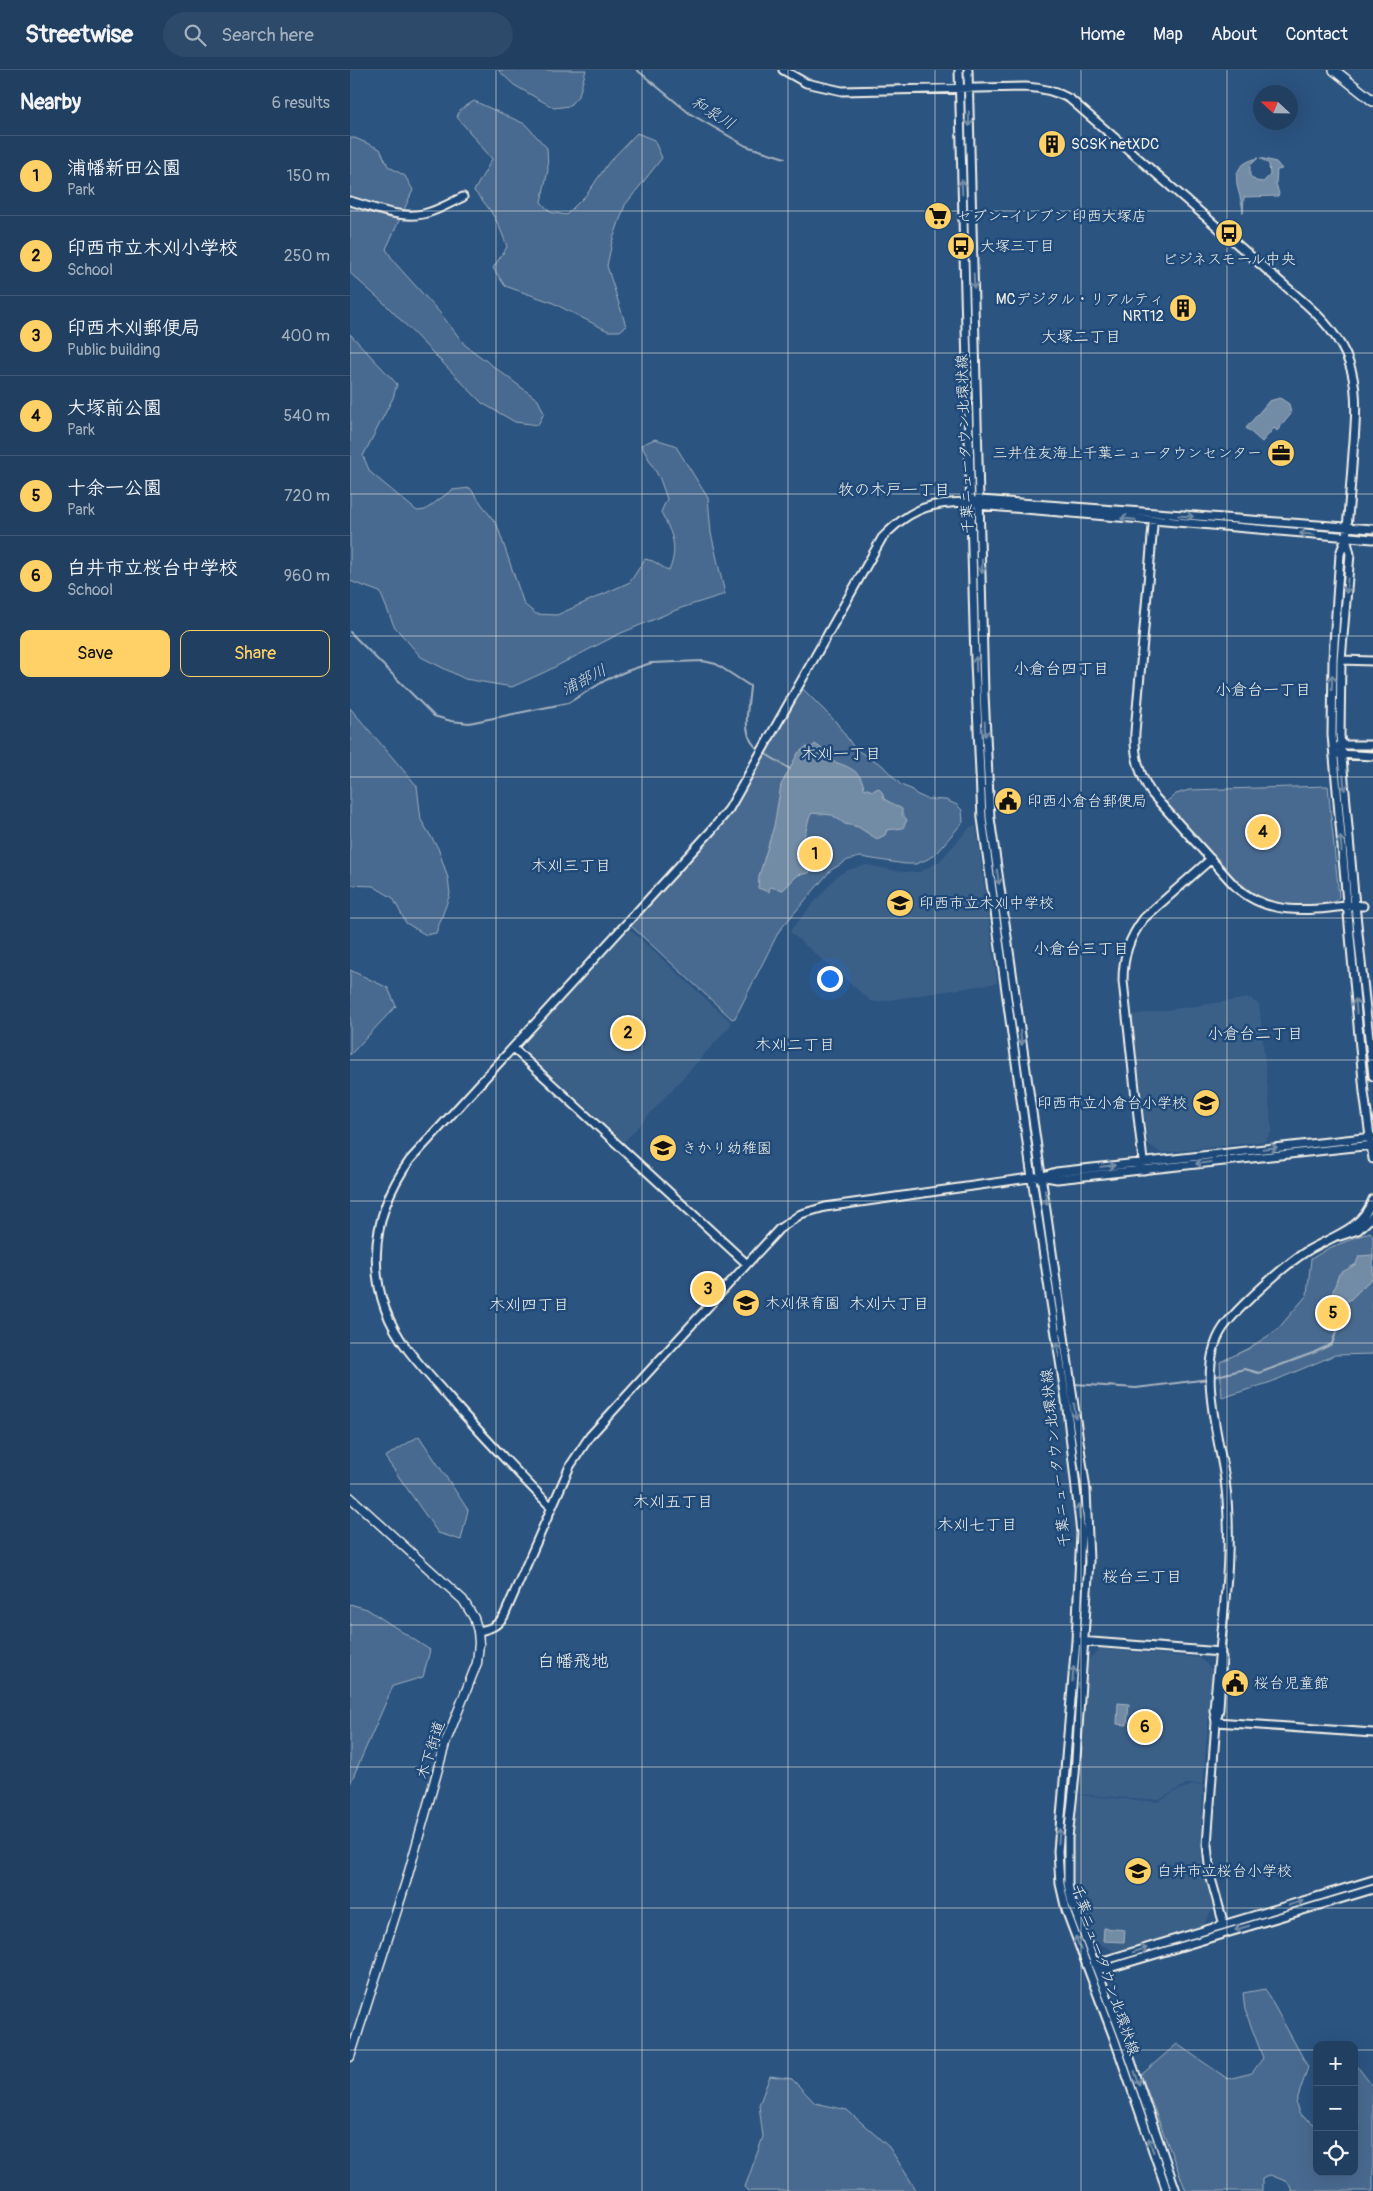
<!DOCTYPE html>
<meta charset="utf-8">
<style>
:root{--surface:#213f61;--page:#2d4a6a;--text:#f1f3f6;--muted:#a2afbd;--line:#3e5876;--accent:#ffd166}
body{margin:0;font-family:Pangolin,"Klee One",sans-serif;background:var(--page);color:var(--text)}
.controls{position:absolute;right:15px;bottom:15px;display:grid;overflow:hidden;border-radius:10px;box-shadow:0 5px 20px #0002}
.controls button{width:45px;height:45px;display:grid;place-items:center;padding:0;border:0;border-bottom:1px solid var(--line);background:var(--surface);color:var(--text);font:25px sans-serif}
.compass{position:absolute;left:903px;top:15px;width:45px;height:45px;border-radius:50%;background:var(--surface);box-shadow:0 5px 20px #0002;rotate:292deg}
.you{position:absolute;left:479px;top:908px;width:18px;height:18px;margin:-12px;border:4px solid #fff;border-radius:50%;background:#1a73e8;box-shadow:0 0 0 8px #1a73e833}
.badge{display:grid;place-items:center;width:32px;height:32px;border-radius:50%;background:var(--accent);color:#111;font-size:16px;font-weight:700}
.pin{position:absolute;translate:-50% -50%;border:2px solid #fff;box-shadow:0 1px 5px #0006}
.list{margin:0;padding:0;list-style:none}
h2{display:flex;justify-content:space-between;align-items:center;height:65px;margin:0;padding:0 20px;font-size:21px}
h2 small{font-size:16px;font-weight:400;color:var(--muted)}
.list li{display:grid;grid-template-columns:32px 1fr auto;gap:15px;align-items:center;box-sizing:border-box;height:80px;padding:0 20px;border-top:1px solid var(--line)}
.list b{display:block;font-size:19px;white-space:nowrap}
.list p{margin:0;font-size:16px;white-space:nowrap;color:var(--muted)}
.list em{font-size:16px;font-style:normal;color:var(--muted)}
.actions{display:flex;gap:10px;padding:15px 20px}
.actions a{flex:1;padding:11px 0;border:1px solid var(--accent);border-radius:10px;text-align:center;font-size:18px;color:var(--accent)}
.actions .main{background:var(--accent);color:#111}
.icon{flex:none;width:28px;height:28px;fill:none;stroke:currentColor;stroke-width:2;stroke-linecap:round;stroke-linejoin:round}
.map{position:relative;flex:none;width:1023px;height:2121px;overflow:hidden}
header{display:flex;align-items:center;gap:30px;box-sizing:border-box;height:70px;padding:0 25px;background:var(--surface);border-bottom:1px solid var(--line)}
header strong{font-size:24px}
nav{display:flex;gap:28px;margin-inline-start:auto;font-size:18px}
.search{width:350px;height:45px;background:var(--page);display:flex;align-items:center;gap:12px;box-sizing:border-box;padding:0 18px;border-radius:28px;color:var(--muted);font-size:19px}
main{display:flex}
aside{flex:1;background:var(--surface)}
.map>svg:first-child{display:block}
.built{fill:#3b6088}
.green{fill:#496b90;stroke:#9eaebc}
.water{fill:#738ca6;stroke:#a7b4c0}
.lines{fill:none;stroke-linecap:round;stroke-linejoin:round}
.stream{stroke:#a7b4c0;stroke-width:2}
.secondary-casing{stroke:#f4f1e8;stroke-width:11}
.primary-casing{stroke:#f4f1e8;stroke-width:11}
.highway-casing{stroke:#f4f1e8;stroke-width:12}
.secondary{stroke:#1f4a7a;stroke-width:7}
.primary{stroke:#1f4a7a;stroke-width:8}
.highway{stroke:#1f4a7a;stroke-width:9}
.oneway{stroke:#748da6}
.grid{fill:none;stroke:#f4f1e8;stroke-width:1;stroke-opacity:0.55}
.labels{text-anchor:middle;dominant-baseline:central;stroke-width:5;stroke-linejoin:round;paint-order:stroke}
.poi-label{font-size:15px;fill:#f4f1e8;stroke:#1f4a7a;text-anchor:start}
.street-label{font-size:15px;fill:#f4f1e8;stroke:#1f4a7a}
.water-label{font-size:16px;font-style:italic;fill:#dadddb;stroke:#1f4a7a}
.neighbourhood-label{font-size:16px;fill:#f4f1e8;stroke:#1f4a7a}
.quarter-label{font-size:18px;fill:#f4f1e8;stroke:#1f4a7a}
</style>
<header>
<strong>Streetwise</strong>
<div class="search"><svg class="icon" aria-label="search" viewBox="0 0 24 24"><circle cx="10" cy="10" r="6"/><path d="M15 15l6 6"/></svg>Search here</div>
<nav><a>Home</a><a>Map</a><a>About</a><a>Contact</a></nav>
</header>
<main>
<aside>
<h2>Nearby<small>6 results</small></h2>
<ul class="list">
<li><span class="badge">1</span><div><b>浦幡新田公園</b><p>Park</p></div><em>150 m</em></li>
<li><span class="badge">2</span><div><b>印西市立木刈小学校</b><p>School</p></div><em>250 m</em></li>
<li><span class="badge">3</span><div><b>印西木刈郵便局</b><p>Public building</p></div><em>400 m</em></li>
<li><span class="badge">4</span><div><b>大塚前公園</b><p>Park</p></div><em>540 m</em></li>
<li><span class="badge">5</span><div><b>十余一公園</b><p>Park</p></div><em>720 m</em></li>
<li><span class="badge">6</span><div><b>白井市立桜台中学校</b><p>School</p></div><em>960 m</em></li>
</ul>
<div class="actions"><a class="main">Save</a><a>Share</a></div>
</aside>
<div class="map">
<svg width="1023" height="2121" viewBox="0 0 1023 2121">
<rect width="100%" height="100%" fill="#2c5481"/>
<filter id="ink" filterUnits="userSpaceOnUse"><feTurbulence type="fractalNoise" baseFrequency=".02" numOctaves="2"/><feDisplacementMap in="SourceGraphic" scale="10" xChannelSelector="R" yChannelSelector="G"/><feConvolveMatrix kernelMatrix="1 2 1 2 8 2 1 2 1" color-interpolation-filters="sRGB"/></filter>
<g filter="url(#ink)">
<path class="built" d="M626,756l21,157 -121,19 -5,-1 -80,-68 -1,-2 47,-55 11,-6 19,-5 34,7h19l20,-11 30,-34z
M279,859l102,93v3l-107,117 -98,-91 -1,-10z
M901,928l2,3 6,3 13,127 -7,10 -104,12 -13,-9 -16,-129z
M750,1579l100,9 12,12 -9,114h-17l-27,16 -83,-6 11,-133z
M843,1715h10l-2,70 3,22 9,32 -11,18 -88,24 -20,-10 -19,-55 -3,-41 4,-50 83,7 17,-11z"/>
<path class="green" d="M148,0h88l-7,25 -10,11 -15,2 -40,-23z
M124,31l51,23 22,24 1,22 -7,32 9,10 16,3 21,-21 22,-32 28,-29 17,7 8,18 -37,47 -13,37 -5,24 19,60 -6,5h-12l-57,-29 -46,-16 -12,-18 14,-21c-8,-24 -15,-37 -33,-56l18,-32 -35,-42 3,-7z
M0,68h5l25,11 8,17 17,10 8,14 -27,59 9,14 46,51 24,31 73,55 6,13 -6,12 -23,-3 -33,-19 -96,-98 -36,-32z
M0,264l47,50 -4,14 -30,58 7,16 47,39 8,-1 27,-20 18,-2 27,37 27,79 12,10 21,1 73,-33 15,-23 8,2 16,10c10,-25 3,-37 -8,-59l6,-13 -7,-20 -19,-34 14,-6 20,6 33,53 3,35 14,61 -44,14 -62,26 -74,38 -33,15 -47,-8 -44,-22 -27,-31 -14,-34 -30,-11z
M453,619l33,33 19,27 27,16 19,20 10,4 5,5 11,5 19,1 11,5 5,5 1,12 -26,30 -9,7 -12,5h-11l-45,-7 -12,3 -17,10 -52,61 -44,87 -3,1 -101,-93 99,-111z
M0,638l67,78 4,34 17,28 10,30 2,16 -14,39 -10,2 -20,-12 -13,-25 -20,-12 -23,-1z
M978,716l11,111 -4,5c-19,2 -39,6 -57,2 -39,-8 -85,-72 -112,-102l10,-8 13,-4z
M0,900l38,18 8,18 -46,49z
M1020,1162l3,4v118l-38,1 -64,27 -49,16 -2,-36 28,-13 29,-19 30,-35 4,-36 18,-11z
M69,1366l49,74 -7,30 -23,-7 -53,-76z
M0,1534l17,5 63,41 -7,27 -30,9 -43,98z
M915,1919l43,78 -12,36 3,11 18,12v46h37v-43l5,-7 -5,-14v-46l19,25v104h-81l-4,-9 -18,-7 -8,4v12h-76l-45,-116 36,-31 51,35 24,-6 11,-15 -18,-48 -2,-17z
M420,2006l22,3 23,24 32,7 42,37 28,44h-168l-4,-4 18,-50 -4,-32z"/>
<path class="water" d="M908,88l-8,8v10l6,5 7,1 7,-7 -1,-11 -9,-6 16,4 6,7 -5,1 -1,13 3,11 -1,2 -34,1 -1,16c-1,-22 -21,-46 15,-55z
M930,328l9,6 2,10 -14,17 -3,-3 -12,14 -16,-14 23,-27z
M465,674l7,5 2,9c17,7 37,9 40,30l9,3 5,-3 4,4 2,7 18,10v5l5,6 -4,8 -16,2 -2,5 -8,4 -19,-12 -13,-3 -13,-9 -20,-2c-5,7 -4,14 -8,23l7,7 7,2 -2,17 -7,11 -11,2 -15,15 -13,-3 -1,5 -11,-4 1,-12 15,-50 7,-41 17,-32 8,-6h6z
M1023,1185v22l-23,23 -11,4 -6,-4 -1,-6 7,-20 17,-10 3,-8z
M768,1633l11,1 -2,21 -10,-1z
M754,1858l21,2 -1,12 -21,-1z"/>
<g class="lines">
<path class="stream" d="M287,0l52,43 57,33 39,12
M0,562l84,84 17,5 18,2 99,-20 38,-23 21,-9 24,-8 52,-2 13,3 34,22c-1,20 -11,52 10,64
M414,683l26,16
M863,1307l32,-8 14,4 54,-20 19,-9 4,-12 5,-29
M724,1314l62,4 73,-9"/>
<g class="secondary-casing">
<path id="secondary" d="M433,0l23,13 36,8 184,-4c17,1 30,4 44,12l236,205c53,48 53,82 47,149 -2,28 -4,56 -7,85l-6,16 -7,104 -1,77 32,357 9,67
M609,0l16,592 7,156 50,360 34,222 15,133 -5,108 -18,210 2,33 6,26 48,128 53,153
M618,0l16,623 6,125 96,672 3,71 -14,213 -7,64v46l4,19 52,138 52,150
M0,131c22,6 50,18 73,13 14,-3 27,-11 40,-17
M628,435l395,34
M804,444l-19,218c-1,24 4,42 17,62l82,91c34,33 78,25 121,20l8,1
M996,468l4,16 -9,106 -1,75 14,160 19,181
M991,590l32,1
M988,677l3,-2h32
M989,684l34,2
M163,978l234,216
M794,1100l-21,-189c0,-25 6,-43 21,-63l67,-59
M696,1107l11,2 316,-34
M990,1166l18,-6 15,-14
M201,1437c-34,-35 -68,-71 -101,-108 -14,-16 -29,-32 -42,-49 -45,-59 -40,-132 2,-190l301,-329 18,-22 153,-271c17,-18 35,-31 59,-34 14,-2 26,-1 39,-4l393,29
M128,1561c13,-2 19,-5 26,-15l66,-150 20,-30 189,-207 22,-15 24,-7 218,-31 13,-4 317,-35
M729,1571l142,11
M872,1587l-3,52 -3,13 -9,123 3,30 14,50
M866,1652l-2,-12c6,-76 21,-153 11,-230 -6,-45 -29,-112 -2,-152 14,-20 63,-64 84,-77 25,-15 55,-21 66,-52
M866,1652l157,11
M746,1897l7,-6 270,-81
M746,1897l10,2 267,-80"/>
</g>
<g class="primary-casing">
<path id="primary" d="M0,1427l113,103 11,18 4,13 1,12 -2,20 -32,81 -39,138 -56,175"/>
</g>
<g class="highway-casing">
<path id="highway" d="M984,0l39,31"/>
</g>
<use href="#secondary" class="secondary"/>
<use href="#primary" class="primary"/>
<use href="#highway" class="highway"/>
</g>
<defs><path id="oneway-shaft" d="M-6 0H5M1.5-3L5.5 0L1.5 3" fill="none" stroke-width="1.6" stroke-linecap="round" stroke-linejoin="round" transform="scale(1.25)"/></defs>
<g class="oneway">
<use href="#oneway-shaft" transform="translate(619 49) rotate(88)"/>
<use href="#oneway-shaft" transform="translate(612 117) rotate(-92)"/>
<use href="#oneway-shaft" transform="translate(624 211) rotate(88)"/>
<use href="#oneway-shaft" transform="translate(836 446) rotate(4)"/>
<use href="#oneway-shaft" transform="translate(778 449) rotate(-175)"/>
<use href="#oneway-shaft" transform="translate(957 464) rotate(-175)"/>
<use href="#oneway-shaft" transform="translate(632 496) rotate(89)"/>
<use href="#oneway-shaft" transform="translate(997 516) rotate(95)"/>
<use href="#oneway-shaft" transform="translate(626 594) rotate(-92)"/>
<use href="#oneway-shaft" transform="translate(982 612) rotate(-88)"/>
<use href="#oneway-shaft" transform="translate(635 659) rotate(88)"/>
<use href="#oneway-shaft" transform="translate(994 713) rotate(85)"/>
<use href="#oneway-shaft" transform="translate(991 774) rotate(-95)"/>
<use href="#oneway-shaft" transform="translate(648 807) rotate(82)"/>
<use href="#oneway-shaft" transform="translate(1006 936) rotate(-95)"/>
<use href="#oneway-shaft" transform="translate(671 968) rotate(82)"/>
<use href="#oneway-shaft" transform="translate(920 1078) rotate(-6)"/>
<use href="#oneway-shaft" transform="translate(853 1093) rotate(174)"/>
<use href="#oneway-shaft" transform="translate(758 1096) rotate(-6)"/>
<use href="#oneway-shaft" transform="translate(696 1128) rotate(82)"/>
<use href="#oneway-shaft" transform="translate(708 1280) rotate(-99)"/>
<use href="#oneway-shaft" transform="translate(725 1341) rotate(82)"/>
<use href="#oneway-shaft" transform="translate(729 1442) rotate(-95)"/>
<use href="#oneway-shaft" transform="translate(723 1604) rotate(-85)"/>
<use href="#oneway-shaft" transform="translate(709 1766) rotate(-86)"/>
<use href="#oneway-shaft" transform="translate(946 1833) rotate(-17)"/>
<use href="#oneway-shaft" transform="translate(892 1858) rotate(163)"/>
<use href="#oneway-shaft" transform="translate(728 1873) rotate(-111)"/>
<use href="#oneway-shaft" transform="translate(790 1880) rotate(-17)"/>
<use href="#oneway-shaft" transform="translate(787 2008) rotate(71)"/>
<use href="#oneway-shaft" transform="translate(801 2075) rotate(-109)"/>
</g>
</g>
<path class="grid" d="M146,0v2121M292,0v2121M438,0v2121M585,0v2121M731,0v2121M877,0v2121M0,141h1023M0,283h1023M0,424h1023M0,566h1023M0,707h1023M0,848h1023M0,990h1023M0,1131h1023M0,1273h1023M0,1414h1023M0,1555h1023M0,1697h1023M0,1838h1023M0,1980h967M1004,1980h19"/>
<defs>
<g id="building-disc" transform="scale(1.4375)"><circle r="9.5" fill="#ffd166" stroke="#1f4a7a"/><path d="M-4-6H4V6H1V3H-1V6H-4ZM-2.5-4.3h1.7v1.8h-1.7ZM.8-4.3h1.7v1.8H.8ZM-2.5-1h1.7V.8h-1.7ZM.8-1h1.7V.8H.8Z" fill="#111"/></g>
<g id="supermarket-disc" transform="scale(1.4375)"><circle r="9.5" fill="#ffd166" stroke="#1f4a7a"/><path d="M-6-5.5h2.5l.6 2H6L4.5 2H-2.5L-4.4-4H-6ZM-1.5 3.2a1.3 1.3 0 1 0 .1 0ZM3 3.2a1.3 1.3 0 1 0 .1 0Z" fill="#111"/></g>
<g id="bus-disc" transform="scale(1.4375)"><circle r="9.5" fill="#ffd166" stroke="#1f4a7a"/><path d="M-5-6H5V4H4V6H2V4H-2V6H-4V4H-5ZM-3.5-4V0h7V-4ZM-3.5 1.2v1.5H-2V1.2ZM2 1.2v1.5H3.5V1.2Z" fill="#111"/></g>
<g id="office-disc" transform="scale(1.4375)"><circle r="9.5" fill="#ffd166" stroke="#1f4a7a"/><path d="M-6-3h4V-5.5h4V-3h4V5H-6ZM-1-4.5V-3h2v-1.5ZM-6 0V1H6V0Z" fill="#111"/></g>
<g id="civic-disc" transform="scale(1.4375)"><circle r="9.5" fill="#ffd166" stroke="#1f4a7a"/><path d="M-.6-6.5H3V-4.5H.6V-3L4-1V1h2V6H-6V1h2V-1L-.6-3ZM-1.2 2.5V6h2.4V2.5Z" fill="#111"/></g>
<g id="school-disc" transform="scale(1.4375)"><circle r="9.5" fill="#ffd166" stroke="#1f4a7a"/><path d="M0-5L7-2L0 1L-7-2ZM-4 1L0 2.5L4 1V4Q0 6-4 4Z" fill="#111"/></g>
</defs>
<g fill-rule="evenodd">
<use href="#building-disc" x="702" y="74"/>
<use href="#supermarket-disc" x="588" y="146"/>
<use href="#bus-disc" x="879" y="163"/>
<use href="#bus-disc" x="611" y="176"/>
<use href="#building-disc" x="833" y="238"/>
<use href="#office-disc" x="931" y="383"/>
<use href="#civic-disc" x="658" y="731"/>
<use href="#school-disc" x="550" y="833"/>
<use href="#school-disc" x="856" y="1033"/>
<use href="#school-disc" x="313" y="1078"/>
<use href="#school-disc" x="396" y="1233"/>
<use href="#civic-disc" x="885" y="1613"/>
<use href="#school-disc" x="788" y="1801"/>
</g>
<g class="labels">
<g class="poi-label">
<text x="721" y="74">SCSK netXDC</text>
<text x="607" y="146">セブン-イレブン 印西大塚店</text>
<text x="630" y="176">大塚三丁目</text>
<text x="879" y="189" text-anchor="middle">ビジネスモール中央</text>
<text x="814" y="229" text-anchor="end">MCデジタル・リアルティ<tspan x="814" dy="17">NRT12</tspan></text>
<text x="912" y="383" text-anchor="end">三井住友海上千葉ニュータウンセンター</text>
<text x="677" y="731">印西小倉台郵便局</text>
<text x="569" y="833">印西市立木刈中学校</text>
<text x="837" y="1033" text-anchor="end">印西市立小倉台小学校</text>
<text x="332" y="1078">きかり幼稚園</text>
<text x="415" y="1233">木刈保育園</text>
<text x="904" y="1613">桜台児童館</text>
<text x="807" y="1801">白井市立桜台小学校</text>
</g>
<g class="street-label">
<text transform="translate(615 374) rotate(-92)">千葉ニュータウン北環状線</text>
<text transform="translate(706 1388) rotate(-96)">千葉ニュータウン北環状線</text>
<text transform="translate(81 1680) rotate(-72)">木下街道</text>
<text transform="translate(755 1900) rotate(71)">千葉ニュータウン北環状線</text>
</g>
<g class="water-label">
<text transform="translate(363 43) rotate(32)">和泉川</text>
<text transform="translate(234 610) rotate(-27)">浦部川</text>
</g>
<g class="neighbourhood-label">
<text x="731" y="267">大塚二丁目</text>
<text x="544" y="420">牧の木戸一丁目</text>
<text x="711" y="599">小倉台四丁目</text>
<text x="913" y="620">小倉台一丁目</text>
<text x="491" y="684">木刈一丁目</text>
<text x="221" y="796">木刈三丁目</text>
<text x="731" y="879">小倉台三丁目</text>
<text x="905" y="964">小倉台二丁目</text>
<text x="445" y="975">木刈二丁目</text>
<text x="539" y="1234">木刈六丁目</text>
<text x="179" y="1235">木刈四丁目</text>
<text x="323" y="1432">木刈五丁目</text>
<text x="627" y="1455">木刈七丁目</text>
<text x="792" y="1507">桜台三丁目</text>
</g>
<g class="quarter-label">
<text x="223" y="1591">白幡飛地</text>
</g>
</g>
</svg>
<div class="controls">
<button>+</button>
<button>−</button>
<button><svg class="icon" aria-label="locate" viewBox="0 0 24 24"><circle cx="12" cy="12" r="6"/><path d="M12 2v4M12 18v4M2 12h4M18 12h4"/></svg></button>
</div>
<svg class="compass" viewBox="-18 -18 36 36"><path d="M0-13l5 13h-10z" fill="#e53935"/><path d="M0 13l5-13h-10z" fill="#a2afbd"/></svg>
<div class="you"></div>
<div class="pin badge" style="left:465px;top:784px">1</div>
<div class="pin badge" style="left:278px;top:963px">2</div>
<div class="pin badge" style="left:358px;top:1219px">3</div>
<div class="pin badge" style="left:913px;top:762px">4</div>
<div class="pin badge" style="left:983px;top:1243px">5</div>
<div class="pin badge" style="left:795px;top:1657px">6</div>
</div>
</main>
